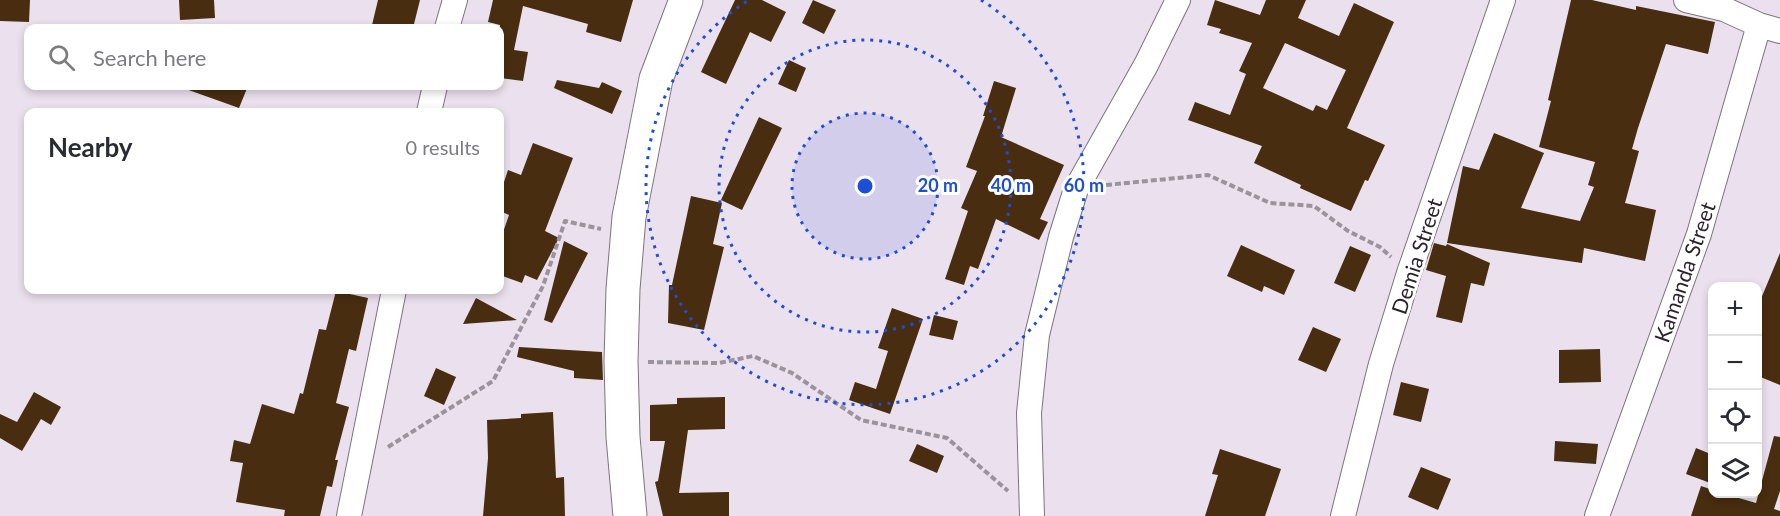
<!DOCTYPE html>
<meta charset="utf-8">
<style>
:root{--surface:#fff;--page:#f7f7f7;--text:#2b2b33;--muted:#7c7c81;--line:#e1e1e2}
body{margin:0;font-family:Lato,sans-serif;background:var(--page);color:var(--text)}
.controls{position:absolute;right:18px;bottom:18px;display:grid;overflow:hidden;border-radius:12px;box-shadow:0 3px 9px #0003}
.controls button{width:54px;height:54px;display:grid;place-items:center;padding:0;border:0;border-bottom:2px solid var(--line);background:var(--surface);color:var(--text);font:30px sans-serif}
.list{margin:0;padding:0;list-style:none}
h2{display:flex;justify-content:space-between;align-items:center;height:78px;margin:0;padding:0 24px;font-size:26px}
h2 small{font-size:20px;font-weight:400;color:var(--muted)}
.icon{flex:none;width:33px;height:33px;fill:none;stroke:currentColor;stroke-width:2;stroke-linecap:round;stroke-linejoin:round}
.map{position:relative;flex:none;width:1780px;height:516px;overflow:hidden}
.search{position:absolute;background:var(--surface);box-shadow:0 3px 9px #0003;left:24px;top:24px;width:480px;height:66px;display:flex;align-items:center;gap:15px;box-sizing:border-box;padding:0 21px;border-radius:12px;color:var(--muted);font-size:22px}
.panel{position:absolute;background:var(--surface);box-shadow:0 3px 9px #0003;left:24px;top:108px;width:480px;height:186px;border-radius:12px}
.map>svg:first-child{display:block}
.building{fill:#482d10;fill-rule:evenodd}
.lines{fill:none;stroke-linecap:round;stroke-linejoin:round}
.minor-casing{stroke:#7d737f;stroke-width:26}
.primary-casing{stroke:#7d737f;stroke-width:35}
.path{stroke:#9a929c;stroke-width:4;stroke-dasharray:6 3;stroke-linecap:butt}
.minor{stroke:#fff;stroke-width:24}
.primary{stroke:#fff;stroke-width:33}
.ring{fill:none;stroke:#1d4ed8;stroke-width:3;stroke-dasharray:3 6}
.labels{text-anchor:middle;dominant-baseline:central;stroke-width:6;stroke-linejoin:round;paint-order:stroke}
.street-label{font-size:21px;fill:#282429;stroke:#fff}
.centre{fill:#1d4ed8;stroke:#fff;stroke-width:3}
.ring-label{font-size:18px;text-anchor:middle;font-weight:bold;fill:#1d4ed8;stroke:#fff;stroke-width:6;stroke-linejoin:round;paint-order:stroke}
</style>
<div class="map">
<svg width="1780" height="516" viewBox="0 0 1780 516">
<rect width="100%" height="100%" fill="#ebe0ed"/>
<path class="building" d="M0,0h30l-1,22 -29,-1z
M179,0h35l1,18 -35,2z
M378,0h42l-7,28h-29l-12,-3z
M493,0h140l-12,42 -35,-10 2,-8 -65,-18 -9,44 14,2 -5,29 -23,-3v-53l-12,-3z
M735,0h27l24,12 -15,30 -21,-10 -24,52 -25,-12z
M813,0l23,10 -12,24 -22,-11z
M1215,0l45,15 6,-15h40l-8,18 41,18 15,-33 40,19 -47,106 38,17 -17,36 -3,-1 -14,31 -51,-23 1,-3 -47,-22 8,-17 -74,-26 7,-18 35,13 16,-41 -7,-3 13,-28 -33,-10 2,-4 -14,-4zM1285,43l61,27 -19,40 -11,-5 -3,6 -50,-23z
M1571,0h21l44,10v-4l79,16 -7,32 -42,-10 -28,84 -6,21 7,2 -14,52 31,7 -11,51 -61,-13 -2,15 -135,-20 16,-77 16,4 15,-37 50,20 -23,55 59,13 14,-34 -6,-2 7,-23 -56,-15 12,-46 -3,-1z
M789,60l17,8 -10,24 -18,-8z
M557,80l42,8 3,-6 20,9 -10,23 -58,-26z
M994,81l22,7 -15,49 63,28 -24,54 8,3 -9,18 -43,-21 -18,50 -8,-3 -6,19 -19,-6 23,-68 -7,-3 16,-37 -11,-4 19,-51h-2z
M184,86h64l-9,22 -56,-20z
M759,117l23,11 -40,82 -21,-10z
M533,143l40,15 -28,73 14,7 -22,42 -12,-5 -3,8 -22,-8v-34l9,-26 -9,-4v-17l8,-24 13,5z
M691,196l31,7 -9,41 11,3 -20,83 -36,-7 1,-38h3z
M564,241l24,12 -36,70 -8,-3z
M1434,243l12,3 1,-2 43,19 -6,23 -13,-3 -9,40 -26,-6 10,-41 -20,-6z
M1241,245l54,25 -11,25 -20,-9 -2,6 -35,-16z
M1350,246l21,9 -16,37 -21,-9z
M1780,253v132l-22,-9v-70z
M336,291l32,7 -12,53 -7,-2 -13,54 13,4 -14,53h3l-6,27 -5,-1 -7,30h-36l1,-6 -49,-8 7,-39 -13,-2 4,-21 16,4 12,-40 32,10 6,-21 3,1 16,-65 7,1z
M476,298l41,22 -54,4z
M892,308l31,11 -33,95 -41,-14 6,-18 21,7 12,-38 -10,-3z
M934,315l24,6 -5,19 -24,-5z
M1313,327l28,12 -15,33 -28,-12z
M519,347l83,5 1,28 -29,-2v-7l-57,-14z
M1600,349l1,33 -42,1v-33z
M436,368l20,9 -12,28 -20,-9z
M1401,382l28,7 -8,33 -28,-7z
M34,392l27,15 -10,18 -10,-6 -19,32 -22,-13v-24l17,8z
M725,397v32l-37,1 -9,63 50,-1v24h-66l-8,-34 3,-1 7,-40h-15v-36l27,-1v-6z
M553,412l3,66 8,-1 1,39h-82l5,-58 -1,-38 34,-2v-4z
M1774,436l6,1v54l-6,18 6,2v5h-89l10,-30 12,4v4h12l31,9z
M1555,441l43,3 -2,20 -42,-3z
M917,444l27,12 -7,17 -28,-12z
M1696,448l17,7v29l-27,-10z
M1220,449l61,20 -16,47h-60l13,-41 -6,-1z
M1421,467l30,12 -13,31 -30,-13z"/>
<g class="lines">
<g class="minor-casing">
<path id="minor" d="M1686,0l38,9 35,16 21,6
M447,28l8,-28
M429,112l6,-26
M349,516l45,-226
M1032,516l-3,-103 8,-78 24,-98 15,-48 70,-124 32,-65
M1343,516l38,-152 28,-91 94,-273
M1597,516l102,-282 60,-209"/>
</g>
<g class="primary-casing">
<path id="primary" d="M630,516l-7,-79 -2,-76 2,-72 6,-72 27,-138 30,-79"/>
</g>
<path class="path" d="M1106,185l102,-10 62,28 44,3 34,25 32,16 11,10
M648,362l71,1 34,-7 39,17 69,47 86,18 61,53
M388,447l105,-66 50,-95 22,-65 36,8"/>
<use href="#minor" class="minor"/>
<use href="#primary" class="primary"/>
</g>
<circle cx="865" cy="186" r="73" fill="#1d4ed8" fill-opacity=".12"/>
<g class="ring">
<circle cx="865" cy="186" r="73"/>
<circle cx="865" cy="186" r="146"/>
<path d="M981 0A219 219 0 1 1 749 0"/>
</g>
<g class="labels">
<g class="street-label">
<text transform="translate(1416 256) rotate(-72)">Demia Street</text>
<text transform="translate(1684 272) rotate(-71)">Kamanda Street</text>
</g>
</g>
<circle cx="865" cy="186" r="9" class="centre"/>
<g class="ring-label">
<text x="938" y="192">20 m</text>
<text x="1011" y="192">40 m</text>
<text x="1084" y="192">60 m</text>
</g>
</svg>
<div class="controls">
<button>+</button>
<button>−</button>
<button><svg class="icon" aria-label="locate" viewBox="0 0 24 24"><circle cx="12" cy="12" r="6"/><path d="M12 2v4M12 18v4M2 12h4M18 12h4"/></svg></button>
<button><svg class="icon" aria-label="layers" viewBox="0 0 24 24"><path d="M12 4l9 5-9 5-9-5zM3 14l9 5 9-5"/></svg></button>
</div>
<div class="search"><svg class="icon" aria-label="search" viewBox="0 0 24 24"><circle cx="10" cy="10" r="6"/><path d="M15 15l6 6"/></svg>Search here</div>
<section class="panel">
<h2>Nearby<small>0 results</small></h2>
<ul class="list">
</ul>
</section>
</div>
